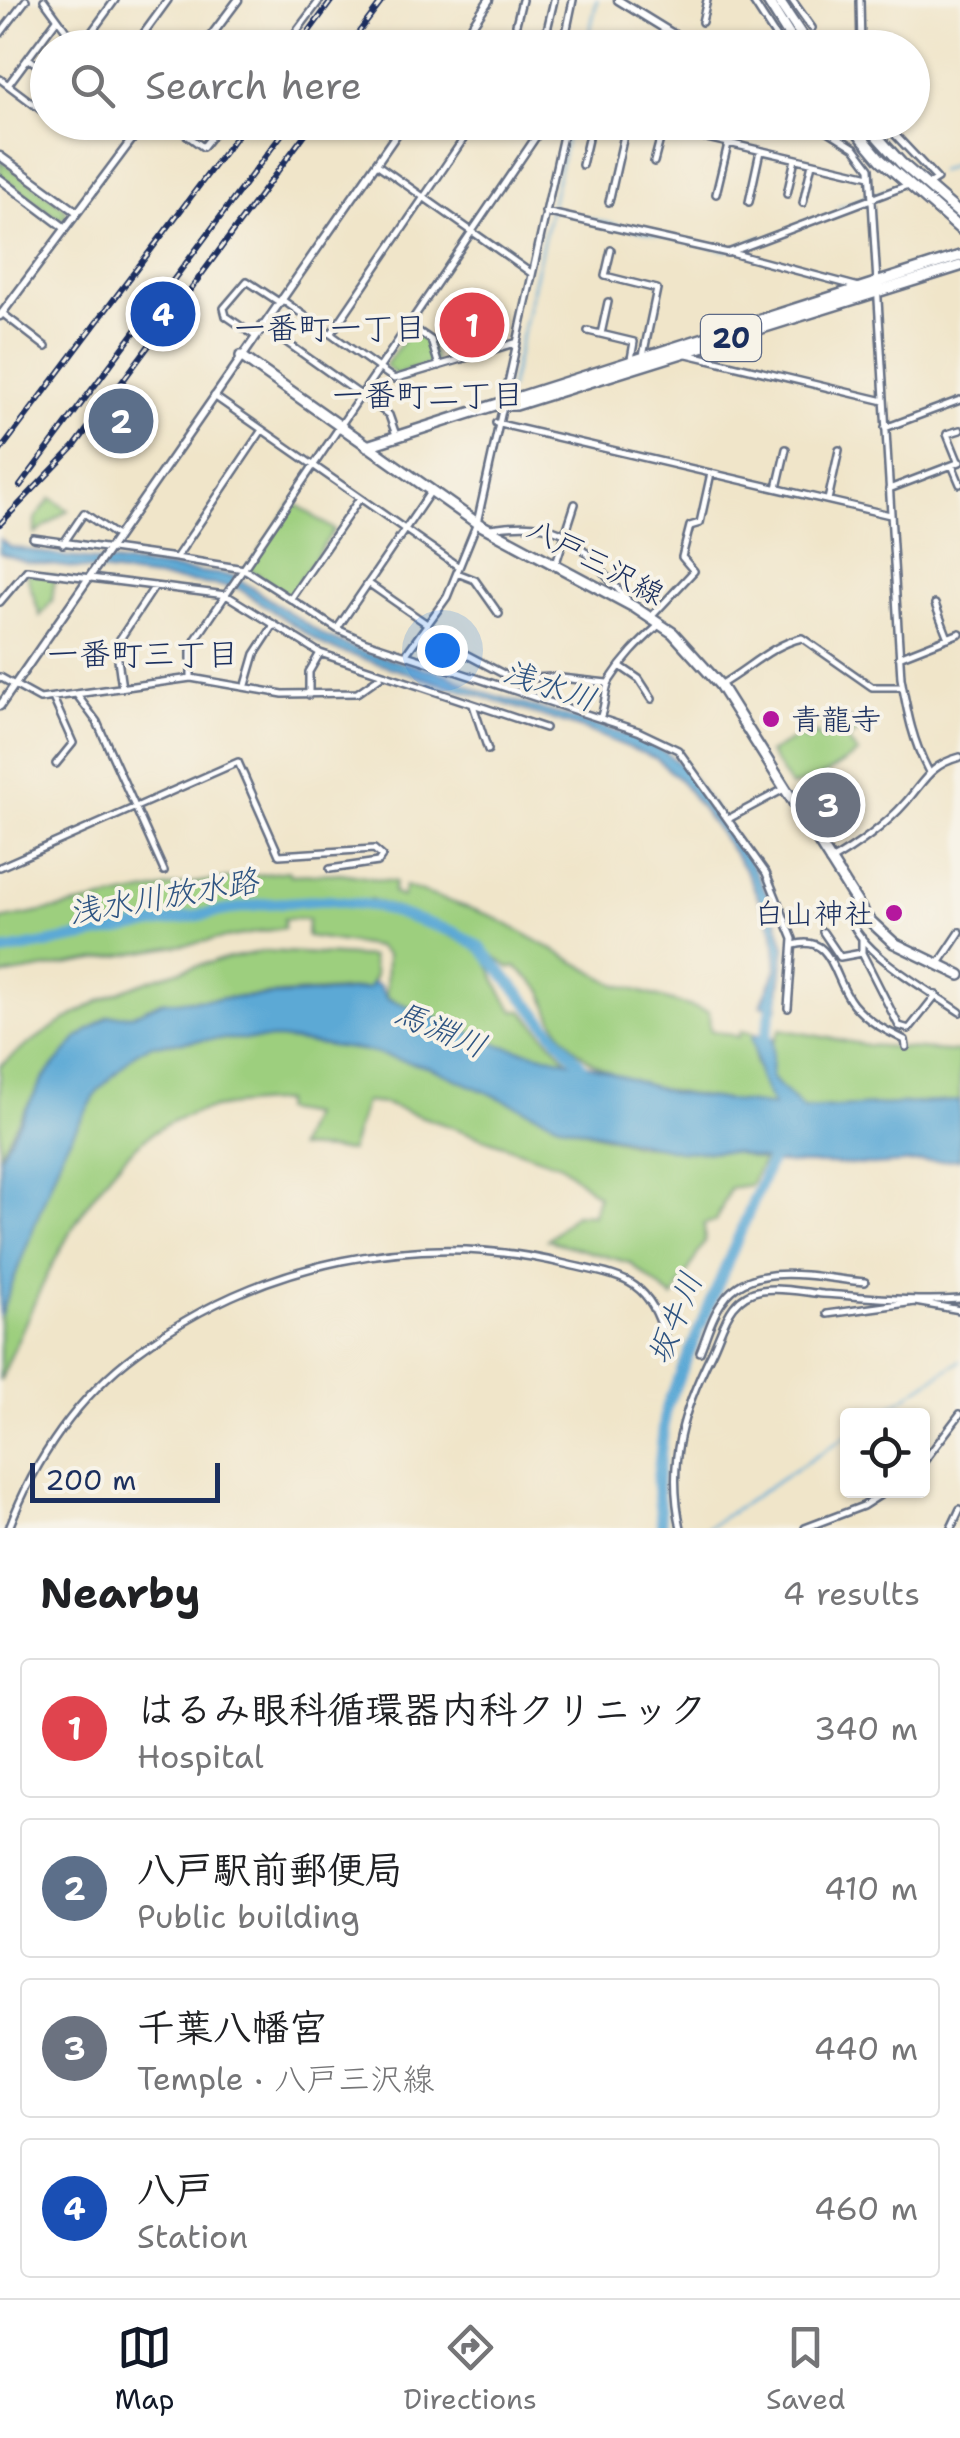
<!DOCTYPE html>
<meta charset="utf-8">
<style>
:root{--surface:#fff;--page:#f2f2f2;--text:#202124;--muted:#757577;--line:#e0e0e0;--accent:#111827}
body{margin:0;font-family:"Shantell Sans","Klee One",sans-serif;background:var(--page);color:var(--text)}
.controls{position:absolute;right:30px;bottom:30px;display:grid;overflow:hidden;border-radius:10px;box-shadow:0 2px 8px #0004}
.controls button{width:90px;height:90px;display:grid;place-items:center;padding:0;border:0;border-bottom:2px solid var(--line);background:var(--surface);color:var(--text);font:50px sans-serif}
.scale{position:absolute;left:30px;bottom:25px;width:190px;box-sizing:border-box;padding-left:10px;border:5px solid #1b2f5e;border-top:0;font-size:28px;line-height:35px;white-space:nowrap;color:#1b2f5e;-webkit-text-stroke:8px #f7f3e8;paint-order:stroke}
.you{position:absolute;left:442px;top:650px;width:35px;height:35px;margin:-25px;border:8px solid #fff;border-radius:50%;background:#1a73e8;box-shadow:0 0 0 15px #1a73e833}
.badge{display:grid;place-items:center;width:65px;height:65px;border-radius:50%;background:var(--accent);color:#fff;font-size:32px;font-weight:700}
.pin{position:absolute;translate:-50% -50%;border:5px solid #fff;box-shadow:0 2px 10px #0006}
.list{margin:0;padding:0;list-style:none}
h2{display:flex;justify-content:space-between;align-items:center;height:130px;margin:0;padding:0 40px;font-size:42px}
h2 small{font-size:32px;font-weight:400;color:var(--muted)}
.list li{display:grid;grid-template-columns:65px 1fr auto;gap:30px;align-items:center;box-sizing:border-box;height:140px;margin:0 20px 20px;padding:0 20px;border:2px solid var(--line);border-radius:10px}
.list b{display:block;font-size:38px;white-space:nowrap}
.list p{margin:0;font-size:32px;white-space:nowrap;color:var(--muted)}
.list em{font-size:32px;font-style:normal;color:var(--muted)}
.icon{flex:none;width:55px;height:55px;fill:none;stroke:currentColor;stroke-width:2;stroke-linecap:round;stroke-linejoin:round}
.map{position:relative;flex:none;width:960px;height:1528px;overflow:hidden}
.search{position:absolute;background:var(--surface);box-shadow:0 2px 8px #0004;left:30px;right:30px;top:30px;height:110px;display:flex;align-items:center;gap:25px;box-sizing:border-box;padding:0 35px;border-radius:55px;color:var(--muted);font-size:38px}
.sheet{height:770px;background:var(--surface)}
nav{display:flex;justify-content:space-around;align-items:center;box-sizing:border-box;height:140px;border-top:2px solid var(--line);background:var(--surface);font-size:28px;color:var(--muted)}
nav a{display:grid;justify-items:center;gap:5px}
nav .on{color:var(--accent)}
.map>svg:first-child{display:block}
.green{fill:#9dcf7e;stroke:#5c7f6e;stroke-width:2.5}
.water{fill:#5ba9d5;stroke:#3b6c9a;stroke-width:2.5}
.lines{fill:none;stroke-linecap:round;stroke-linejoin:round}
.stream{stroke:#5ba9d5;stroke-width:2.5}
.river{stroke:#5ba9d5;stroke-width:11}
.minor-casing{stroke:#666f83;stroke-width:10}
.tertiary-casing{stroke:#666f83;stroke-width:11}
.primary-casing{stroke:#666f83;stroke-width:14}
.trunk-casing{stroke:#666f83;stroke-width:14}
.minor{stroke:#fff;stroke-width:5}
.tertiary{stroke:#fff;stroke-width:6}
.primary{stroke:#fff;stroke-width:9}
.trunk{stroke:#fff;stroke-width:9}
.rail-casing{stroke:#1b2f5e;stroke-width:6}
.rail{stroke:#f7f3e8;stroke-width:2.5;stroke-dasharray:8;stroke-linecap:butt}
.poi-dot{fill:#b5179e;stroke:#f7f3e8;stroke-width:4}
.labels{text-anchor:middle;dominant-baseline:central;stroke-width:8;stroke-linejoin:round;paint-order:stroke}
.shield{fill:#f7f3e8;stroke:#5d6a87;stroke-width:2.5}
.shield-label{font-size:28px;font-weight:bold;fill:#1b2f5e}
.street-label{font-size:30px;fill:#1b2f5e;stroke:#f7f3e8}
.poi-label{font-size:30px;fill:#1b2f5e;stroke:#f7f3e8;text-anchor:start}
.neighbourhood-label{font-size:32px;fill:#1b2f5e;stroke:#f7f3e8}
.water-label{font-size:32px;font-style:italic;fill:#2e5482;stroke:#f7f3e8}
</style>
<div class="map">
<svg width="960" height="1528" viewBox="0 0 960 1528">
<rect width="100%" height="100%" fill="#f7f3e8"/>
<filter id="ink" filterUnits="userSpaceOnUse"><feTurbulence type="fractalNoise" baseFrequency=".01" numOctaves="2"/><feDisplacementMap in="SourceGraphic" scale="20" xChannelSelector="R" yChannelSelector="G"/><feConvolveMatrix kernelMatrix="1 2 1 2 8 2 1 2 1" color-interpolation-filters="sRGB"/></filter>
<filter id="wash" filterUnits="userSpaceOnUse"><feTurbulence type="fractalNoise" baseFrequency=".0048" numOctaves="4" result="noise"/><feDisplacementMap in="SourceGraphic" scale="40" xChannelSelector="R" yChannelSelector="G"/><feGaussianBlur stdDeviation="2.25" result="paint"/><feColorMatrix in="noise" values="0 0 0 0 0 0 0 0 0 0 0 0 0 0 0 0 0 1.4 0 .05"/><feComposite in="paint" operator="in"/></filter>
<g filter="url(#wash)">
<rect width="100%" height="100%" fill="#f0e5c9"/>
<path class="green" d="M0,160l62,46 5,6 -2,7 -10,-3 -55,-41z
M410,330l19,11 7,21 -40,13 -11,-9z
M51,498l17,12 -33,24v-15z
M293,502l41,28 -45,66 -41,-28z
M26,573l29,3 -3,25 -12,15z
M831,717l7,9 12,-8 9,12 -12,10 11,13 -34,22 -33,12 -22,-34 32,-18 5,6 10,-8 7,7 8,-7 -8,-9z
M288,871l2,4 51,-2 54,9 -2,11 9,4 3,-11 87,30 123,68 94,28 1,18 29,7 2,-6 13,3 1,28 19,44c-86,-13 -207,-12 -231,-115l-26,-24 -7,1 -54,-39 -86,-30 -3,9c28,8 108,29 121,55 9,19 12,30 26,48h9l45,50 -65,-15 -117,-49 1,-42 -10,-8 -70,-11 1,-17h-24v9l-284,48v-56l185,-36z
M266,951l105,6 4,18 -6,13 -208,14 -28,13 -25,1 -30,22 -35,41 -43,74v-87c85,-69 158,-96 266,-115z
M780,1029l87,16 93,7v49l-157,8 -32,-31 -1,-29z
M216,1039h65l86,12 64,17 131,57 76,20 96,7 29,9 -13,24 -20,3 -14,33 -12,3 1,17 -32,57 -43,-35 -83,-23 28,-26 18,1 5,-19 -37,-31 -176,-61 -20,-2 -15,49 -53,-3 13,-33 -28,-5 1,-9c-32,3 -67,3 -98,15 -91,32 -149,182 -185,265v-65l63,-166 35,-59 35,-36 17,-10z"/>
<path class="water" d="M0,539l10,8 57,10 167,19 92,61 34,14 88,24 32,16 151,45 31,14 23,18 60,85 27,49 13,45 -8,62 -16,-4 16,-37 -3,-36 -28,-61 -27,-39 -39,-52 -23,-21 -71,-29 -259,-83 -89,-59 -212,-26 -26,-9z
M371,983l8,2 7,13 117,48 88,20 81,27 101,13 -13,-27 -8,-41 2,-4 19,4 -2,40 32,31 157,-8v58l-86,6 -98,-2 -42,-11 -55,-1 -117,-26 -131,-57 -64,-17 -86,-12h-65l-66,6 -17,10 -35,36 -35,59 -63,166v-159l43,-78 35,-41 31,-22 24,-1 28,-13 181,-10 27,-4z"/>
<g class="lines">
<path class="stream" d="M586,48l11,-48
M939,171l21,-9
M839,208l56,-21
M585,218l142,32 35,-12
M510,388l60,-266
M877,1416l83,-55
M707,1528l141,-93"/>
<path class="river" d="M0,952l261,-48 64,-4 50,6 79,26 26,15 101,118 4,11
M763,1050l11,-55
M662,1528l-5,-45 9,-75 109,-258"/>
</g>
</g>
<g filter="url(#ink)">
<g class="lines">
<g class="minor-casing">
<path id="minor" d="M44,0l35,48
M752,0l31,48
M792,0l20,28
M860,0l1,48
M702,22l5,-22
M516,24l6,-24
M547,30l7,-30
M0,34l26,-34
M80,48l35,-48
M133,48l35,-48
M284,48l36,-48
M563,48l10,-48
M28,58l20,15
M0,79l48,36
M8,85l49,-66
M58,122l12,9 6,-9
M169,122l34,25 20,-25
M638,122l232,54
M814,122l41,26 15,20 31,510c6,32 11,62 27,92
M883,122l54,57 -11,7
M654,162l9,-34
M378,165l153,108
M582,165l10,-43
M716,194l12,-50
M787,194l8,-35
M609,202l18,-80
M749,202l11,-51
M803,203l9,-40
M545,212l183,41 180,-68
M611,250l-6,26 52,13 -14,67
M731,253l128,34
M281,299l113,80 121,-36
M2,313l44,34
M262,325l127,90 7,20
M409,325l22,15 8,26
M588,331l46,11 -3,17
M331,334l144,-212
M601,334l7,-32
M255,336l-29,-20 -2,-8 23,-27 32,21
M687,354l197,47
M214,396l245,171
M496,423l394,92
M885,428l75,-28
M262,430l-86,128 68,11 93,60 29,13 272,89 40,19 88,123 27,66 -5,69
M958,461l-11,-27 13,-4
M952,465l8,19
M777,488l9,-39
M889,489l71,-27
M828,500l11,-50
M490,528c83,-13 86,17 137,71
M33,538l143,20
M63,544l21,-31 33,23
M556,563l19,-59
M457,573l18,7 24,34
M368,583l59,41
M291,598l69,-100
M0,602l27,-32 199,25 94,58 225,75
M935,604l13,34
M651,617l43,-46 -12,-14 8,-31 10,-3 11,-50
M337,629l94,-138
M454,648l59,31 39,-2 55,6
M406,654l41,-57 30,-74 89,-401
M899,657l61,-24
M620,666l19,13 13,20
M0,677l40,22 151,-21 92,16 74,-1 23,-16
M191,678v-27l5,-12 350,-517
M246,685l9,-31 19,-29
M720,685c27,-15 51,-40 82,-47l70,49h30
M122,688l-6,-43 39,-59
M77,695l20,27 67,149
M309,695v-23l11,-19
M53,698l20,45 -17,21
M473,705l15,45
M600,718c6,-12 4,-29 10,-38 14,-22 28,-36 48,-54
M730,818l54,-29
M829,862c27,-15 57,-37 77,-60 19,-22 24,-37 54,-45
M0,867l238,-105 41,93 95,-6 8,7 -4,6 -48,7
M854,902l-6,6c2,41 81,82 112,104
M823,932l17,25 22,-4
M862,938v15l37,73 10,3 27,-34
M794,945c40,-12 39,35 59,59 15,18 32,26 52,36l1,7
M938,965l22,-33
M827,1314l88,-12 45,8
M700,1352c7,-17 12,-37 23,-51 29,-43 99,-22 142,-19
M922,1464l38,-50
M9,1528c26,-69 69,-132 129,-176 120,-90 282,-124 427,-88 55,13 84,12 100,74
M681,1528c-15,-65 2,-118 31,-176 12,-25 17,-57 50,-62 19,-3 41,2 61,4 46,3 91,8 137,5
M805,1528l58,-22 25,-16
M951,1528l9,-19"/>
</g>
<g class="tertiary-casing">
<path id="tertiary" d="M618,0l78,48
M202,48l36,-48
M457,48l32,-48
M0,156l77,56
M0,179l65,49
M0,316l145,-194
M0,706l405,-584"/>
</g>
<g class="primary-casing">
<path id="primary" d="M241,356l236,167 157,84 39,26 47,52 146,232 28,26 66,32
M503,405h13l444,-139
M367,446l593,-190"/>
</g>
<g class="trunk-casing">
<path id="trunk" d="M767,0l30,48
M778,0l32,48
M849,122l32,38 79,69
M864,122l37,41 59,51"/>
</g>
<use href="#minor" class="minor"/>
<use href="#tertiary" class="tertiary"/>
<use href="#primary" class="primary"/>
<use href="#trunk" class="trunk"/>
<g class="rail-casing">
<path id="rail" d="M297,48l35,-48
M347,48l36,-48
M0,451l247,-329
M20,486l271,-364
M0,524l74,-77 240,-325"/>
</g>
<use href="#rail" class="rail"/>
</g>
</g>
<g class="poi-dot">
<circle cx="771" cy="719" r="10"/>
<circle cx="894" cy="913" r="10"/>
</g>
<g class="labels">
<rect class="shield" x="701" y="315" width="60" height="46" rx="8"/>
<g class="shield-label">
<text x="731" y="338">20</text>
</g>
<g class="street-label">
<text transform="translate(596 561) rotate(28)">八戸三沢線</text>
</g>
<g class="poi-label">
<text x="791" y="719">青龍寺</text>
<text x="874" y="913" text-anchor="end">白山神社</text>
</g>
<g class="neighbourhood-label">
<text x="330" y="327">一番町一丁目</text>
<text x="428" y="394">一番町二丁目</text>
<text x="143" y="653">一番町三丁目</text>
</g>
<g class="water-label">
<text transform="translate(550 685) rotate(19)">浅水川</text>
<text transform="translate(163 896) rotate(-10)">浅水川放水路</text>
<text transform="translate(441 1029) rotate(23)">馬淵川</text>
<text transform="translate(674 1318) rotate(-68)">坂牛川</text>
</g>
</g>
</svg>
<div class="controls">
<button><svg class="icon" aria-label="locate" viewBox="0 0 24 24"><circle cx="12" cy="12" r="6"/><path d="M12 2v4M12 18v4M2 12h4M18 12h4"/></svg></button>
</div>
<div class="scale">200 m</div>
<div class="you"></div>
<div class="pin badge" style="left:472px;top:325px;background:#e0444e">1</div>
<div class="pin badge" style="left:121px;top:421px;background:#5c6f8a">2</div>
<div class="pin badge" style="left:828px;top:805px;background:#6b7280">3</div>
<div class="pin badge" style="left:163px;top:314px;background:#1a4fb4">4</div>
<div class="search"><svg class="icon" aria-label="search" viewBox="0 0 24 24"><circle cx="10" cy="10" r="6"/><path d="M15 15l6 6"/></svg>Search here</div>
</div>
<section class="sheet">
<h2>Nearby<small>4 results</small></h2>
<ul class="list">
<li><span class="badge" style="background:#e0444e">1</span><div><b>はるみ眼科循環器内科クリニック</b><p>Hospital</p></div><em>340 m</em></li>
<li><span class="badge" style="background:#5c6f8a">2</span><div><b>八戸駅前郵便局</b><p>Public building</p></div><em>410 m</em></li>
<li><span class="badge" style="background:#6b7280">3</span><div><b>千葉八幡宮</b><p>Temple · 八戸三沢線</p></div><em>440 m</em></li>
<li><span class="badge" style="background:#1a4fb4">4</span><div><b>八戸</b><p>Station</p></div><em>460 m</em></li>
</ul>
</section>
<nav>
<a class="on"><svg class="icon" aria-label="map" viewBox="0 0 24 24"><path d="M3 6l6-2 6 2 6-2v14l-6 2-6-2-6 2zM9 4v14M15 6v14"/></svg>Map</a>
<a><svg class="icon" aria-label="directions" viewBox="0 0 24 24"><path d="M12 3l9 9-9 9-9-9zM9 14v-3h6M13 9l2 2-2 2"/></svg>Directions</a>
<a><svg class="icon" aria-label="saved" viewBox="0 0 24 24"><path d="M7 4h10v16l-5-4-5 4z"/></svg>Saved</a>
</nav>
